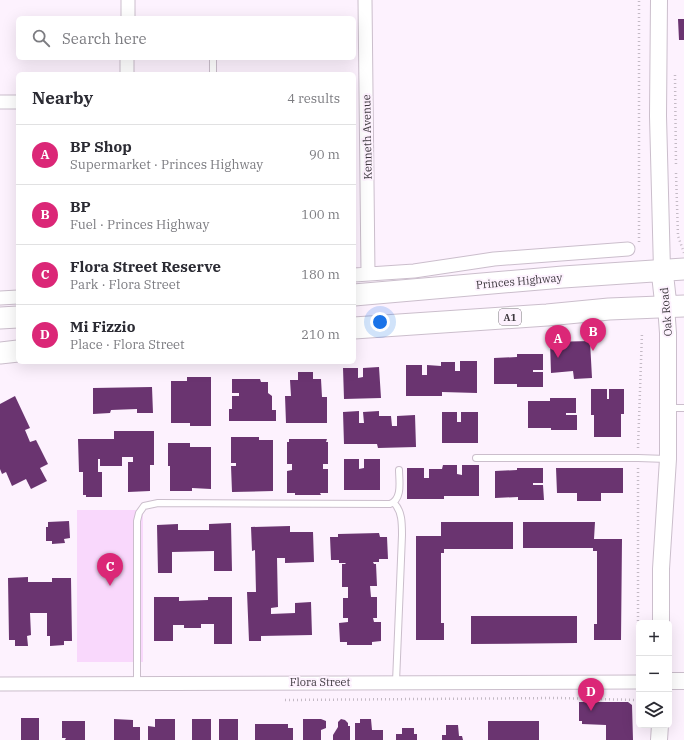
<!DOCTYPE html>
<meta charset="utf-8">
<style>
:root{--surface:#fff;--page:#f2f2f3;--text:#2b2b33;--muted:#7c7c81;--line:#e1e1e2;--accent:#db2777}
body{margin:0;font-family:"IBM Plex Serif",serif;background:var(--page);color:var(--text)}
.controls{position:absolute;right:12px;bottom:12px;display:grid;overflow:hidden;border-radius:6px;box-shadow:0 4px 16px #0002}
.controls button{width:36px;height:36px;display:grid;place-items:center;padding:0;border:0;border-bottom:1px solid var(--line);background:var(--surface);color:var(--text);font:20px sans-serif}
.you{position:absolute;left:380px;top:322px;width:14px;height:14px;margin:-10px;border:3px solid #fff;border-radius:50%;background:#1a73e8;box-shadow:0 0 0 6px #1a73e833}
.badge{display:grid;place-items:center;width:26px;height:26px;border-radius:50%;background:var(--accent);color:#fff;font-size:13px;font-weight:700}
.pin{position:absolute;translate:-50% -33px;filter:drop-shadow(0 1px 2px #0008)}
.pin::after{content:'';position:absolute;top:21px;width:14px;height:12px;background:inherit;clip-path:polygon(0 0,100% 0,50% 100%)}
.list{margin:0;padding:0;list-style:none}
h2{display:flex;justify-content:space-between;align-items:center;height:52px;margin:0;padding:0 16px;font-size:17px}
h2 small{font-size:13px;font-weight:400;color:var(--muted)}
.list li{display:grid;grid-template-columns:26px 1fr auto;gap:12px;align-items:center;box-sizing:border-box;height:60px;padding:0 16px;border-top:1px solid var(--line)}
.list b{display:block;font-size:15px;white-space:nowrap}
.list p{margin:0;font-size:13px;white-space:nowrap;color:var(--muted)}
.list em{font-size:13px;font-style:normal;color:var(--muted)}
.icon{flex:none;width:22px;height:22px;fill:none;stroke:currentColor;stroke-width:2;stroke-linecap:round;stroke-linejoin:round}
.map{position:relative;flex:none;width:684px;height:740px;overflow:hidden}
.search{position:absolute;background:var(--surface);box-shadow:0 4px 16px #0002;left:16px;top:16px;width:340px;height:44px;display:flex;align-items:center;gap:10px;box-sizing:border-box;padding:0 14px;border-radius:6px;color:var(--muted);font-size:15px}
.panel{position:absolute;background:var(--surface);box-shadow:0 4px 16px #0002;left:16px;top:72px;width:340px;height:292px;border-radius:6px}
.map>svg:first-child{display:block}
.green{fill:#f9d8fc}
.building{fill:#6a3470}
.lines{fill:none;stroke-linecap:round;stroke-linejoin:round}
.service-casing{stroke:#cbbecc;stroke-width:8}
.minor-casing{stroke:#cbbecc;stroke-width:15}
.tertiary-casing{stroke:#cbbecc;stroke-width:18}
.trunk-casing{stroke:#cbbecc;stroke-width:23}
.path{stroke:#c4bac5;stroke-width:2.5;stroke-dasharray:1 3;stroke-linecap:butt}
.service{stroke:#fff;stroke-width:6}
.minor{stroke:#fff;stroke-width:13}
.tertiary{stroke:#fff;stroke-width:16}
.trunk{stroke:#fff;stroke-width:21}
.labels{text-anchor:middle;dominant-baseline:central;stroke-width:4;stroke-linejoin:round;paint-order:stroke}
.shield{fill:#fdf2fe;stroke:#777078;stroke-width:1}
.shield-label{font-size:10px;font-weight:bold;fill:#3e393f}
.street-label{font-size:11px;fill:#3e393f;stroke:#fdf2fe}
</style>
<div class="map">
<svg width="684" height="740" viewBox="0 0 684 740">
<rect width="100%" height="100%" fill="#fdf2fe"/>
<path class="green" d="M77,510h66v152h-66z"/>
<path class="building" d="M678,19h6v21h-5z
M590,341l2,37 -18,1 -1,-8 -22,2 -1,-31z
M517,354h26v16h-10v2h10v15h-26v-3h-23v-26l23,-1z
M460,361h17v32l-35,-1v4h-36v-31h16v10h5v-10l14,1v-4h14v9h5z
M379,367l2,31 -37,1 -1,-31h15v10l5,-1v-9z
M298,372h15v7h8l1,18h5v26h-41l-1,-27h6l-1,-16h8z
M187,377h24v49h-21v-3h-19v-42h16z
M232,379h28l1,3h7v11l4,3v14h4v11h-47v-12h3v-13h7v-3h-7z
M152,387l1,26h-16v-4l-26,1 -1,3 -17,1v-26z
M591,389h16v10h2v-10h15v25h-3v23h-27v-22h-3z
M15,396l15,32 -5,2 5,12 6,-2 12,24 -8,4 7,13 -16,8 -5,-10 -14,7 -6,-14 -4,2 -2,-5v-65z
M550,398h26v15h-10v2h11v15h-26v-2h-23v-27h22z
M359,411v12h5l-1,-11 16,-1v5h12l1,10h5v-10l18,-1 1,32 -38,1 -1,-4h-33l-1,-32z
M442,412h15v10h4v-10h17v31h-36z
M114,431h40v34h-4v26l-22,1v-30h5v-5h-11v9h-22v-7h-2v13h4v25h-16v-2h-3v-23h-4l-1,-33h36z
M231,437h28v3h14v51l-41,1 -1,-26h5v-3h-5z
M289,439h38l-1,3h2v22h-5v5h5v24h-8l1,2h-26v-2h-8v-22l5,-1v-6h-5v-22h2z
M168,443h22v4h21v42l-19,-1v3h-22v-25h-2z
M344,459h15v10l5,-1v-9h16v31h-36z
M443,465h14v9l5,1v-10h17v31h-35v3h-37v-31h17v10h5v-9h13z
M517,468h26v15h-10v2h10l1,15h-26v-3l-23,1v-27l22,-1z
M556,468h67v25h-22v8h-24v-8h-20z
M69,521l1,17 -6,1 1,4 -13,1v-3h-6v-14h2v-5z
M441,522h72v27h-69v4h-3v70h3v17h-28v-104h25z
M523,522h72l-1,17h28l-1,101h-27v-16h3v-73h-4v-3h-70z
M231,523l1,48h-18v-20l-42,1v21h-14l-1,-48 21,-1v6h31v-6z
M290,526v6h23l1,30 -29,1v-5h-8l1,49 -7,1v6l24,-1v-10l16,-1 1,33 -51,1v5h-12l-2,-49h9l-1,-42 -3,1 -1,-24z
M379,533l1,4h7l1,22h-9v3h-6l1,2h2l1,22h-7l1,11h6v21h-4l1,4h7v19l-9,1v3h-25v-3h-7l-1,-19 9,-1v-4h-5v-20h5v-11h-6v-23h4l-1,-1h-6v-3h-8l-1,-23h8v-3z
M28,577v5h24v-4h19l1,63h-8v4l-14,1v-10h-3v-23h-17l1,22 -4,1 1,10h-13v-6h-6l-1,-62z
M154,597h25v4l29,-1v-3h24v47h-18v-20h-13v4h-17v-3h-11v16h-19z
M471,616h106v27l-106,1z
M579,702h49l4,3 1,35h-27v-15l-24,-1v-3h-3z
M21,718h18v22h-18z
M114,719l19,1v7h7v13h-26z
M155,719h20v21h-27v-14l7,1z
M192,719h19v21h-19z
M219,719h19v21h-19z
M303,719h18l5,2v7l-5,2v10h-18z
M341,719l4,1 3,3v3h2v14h-17v-5l5,-8v-5z
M360,719h11l1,11h11v10h-28v-17h5z
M62,721h23v19h-20l1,-2h-4z
M488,721h51v19h-51z
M255,724h33v4h5v12h-38z
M446,725h12l1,11h3l1,4h-21v-5h4z
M402,728h12v6h3v6h-21v-6h6z"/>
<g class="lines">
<g class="service-casing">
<path id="service" d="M213,58v16
M668,408h16
M476,458h162l29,1
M394,503c8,8 8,20 8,32l-6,147
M137,683v-162l2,-8 5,-7 14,-3 232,1c13,-5 9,-24 9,-34"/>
</g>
<g class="minor-casing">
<path id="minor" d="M365,0l3,274
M128,18v-18
M127,74v-16
M0,102h18
M354,275l60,-4 80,-12 134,-10
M0,298l18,-1
M0,684l639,-2"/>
</g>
<g class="tertiary-casing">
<path id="tertiary" d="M659,0l-1,116 4,154
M661,623v-54l7,-110v-126l-2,-27
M669,681h15
M659,740l1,-15"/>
</g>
<g class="trunk-casing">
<path id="trunk" d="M662,270l4,36
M354,295l209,-18 121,-8
M0,318l18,-1
M354,328l193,-13 62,-6 75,-3
M0,353l18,-2"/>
</g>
<path class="path" d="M675,75l1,91
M676,173l2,63 6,17
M639,242v-242
M638,448l4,-115
M638,665v-198
M285,700l273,-2 79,2"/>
<use href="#service" class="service"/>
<use href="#minor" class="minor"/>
<use href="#tertiary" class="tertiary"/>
<use href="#trunk" class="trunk"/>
</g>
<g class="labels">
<rect class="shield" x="499" y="309" width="22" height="16" rx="3"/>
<g class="shield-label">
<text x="510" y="317">A1</text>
</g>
<g class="street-label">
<text transform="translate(367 137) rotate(-91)">Kenneth Avenue</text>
<text transform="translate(519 281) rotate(-5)">Princes Highway</text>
<text transform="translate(666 312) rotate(-95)">Oak Road</text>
<text x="320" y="682">Flora Street</text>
</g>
</g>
</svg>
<div class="controls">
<button>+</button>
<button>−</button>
<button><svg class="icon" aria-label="layers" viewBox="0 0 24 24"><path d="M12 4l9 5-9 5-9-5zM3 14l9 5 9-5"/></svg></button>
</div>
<div class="you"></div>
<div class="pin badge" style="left:558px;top:358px">A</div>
<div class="pin badge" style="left:593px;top:351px">B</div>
<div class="pin badge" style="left:110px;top:586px">C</div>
<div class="pin badge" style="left:591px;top:711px">D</div>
<div class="search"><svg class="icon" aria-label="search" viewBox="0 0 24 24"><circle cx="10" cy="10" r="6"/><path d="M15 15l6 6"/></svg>Search here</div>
<section class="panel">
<h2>Nearby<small>4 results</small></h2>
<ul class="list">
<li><span class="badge">A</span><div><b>BP Shop</b><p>Supermarket · Princes Highway</p></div><em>90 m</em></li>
<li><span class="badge">B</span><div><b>BP</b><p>Fuel · Princes Highway</p></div><em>100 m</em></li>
<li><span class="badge">C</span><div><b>Flora Street Reserve</b><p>Park · Flora Street</p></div><em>180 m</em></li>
<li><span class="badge">D</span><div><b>Mi Fizzio</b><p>Place · Flora Street</p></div><em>210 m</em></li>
</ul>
</section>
</div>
